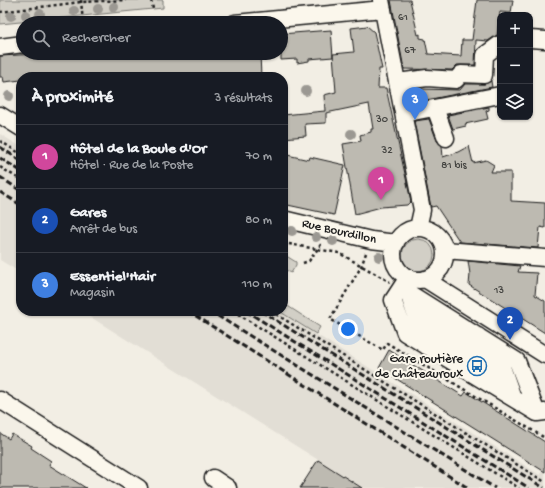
<!DOCTYPE html>
<html lang="fr">
<meta charset="utf-8">
<style>
:root{--surface:#171b24;--page:#242831;--text:#f1f3f6;--muted:#9ea1a6;--line:#363941;--accent:#7c3aed}
body{margin:0;font-family:"Gochi Hand",sans-serif;background:var(--page);color:var(--text)}
.controls{position:absolute;right:12px;top:12px;display:grid;overflow:hidden;border-radius:8px;box-shadow:0 1px 3px #0004}
.controls button{width:36px;height:36px;display:grid;place-items:center;padding:0;border:0;border-bottom:1px solid var(--line);background:var(--surface);color:var(--text);font:20px sans-serif}
.you{position:absolute;left:348px;top:329px;width:14px;height:14px;margin:-10px;border:3px solid #fff;border-radius:50%;background:#1a73e8;box-shadow:0 0 0 6px #1a73e833}
.badge{display:grid;place-items:center;width:26px;height:26px;border-radius:50%;background:var(--accent);color:#fff;font-size:13px;font-weight:700}
.pin{position:absolute;translate:-50% -33px;filter:drop-shadow(0 1px 2px #0008)}
.pin::after{content:'';position:absolute;top:21px;width:14px;height:12px;background:inherit;clip-path:polygon(0 0,100% 0,50% 100%)}
.list{margin:0;padding:0;list-style:none}
h2{display:flex;justify-content:space-between;align-items:center;height:52px;margin:0;padding:0 16px;font-size:17px}
h2 small{font-size:13px;font-weight:400;color:var(--muted)}
.list li{display:grid;grid-template-columns:26px 1fr auto;gap:12px;align-items:center;box-sizing:border-box;height:64px;padding:0 16px;border-top:1px solid var(--line)}
.list b{display:block;font-size:15px;white-space:nowrap}
.list p{margin:0;font-size:13px;white-space:nowrap;color:var(--muted)}
.list em{font-size:13px;font-style:normal;color:var(--muted)}
.icon{flex:none;width:22px;height:22px;fill:none;stroke:currentColor;stroke-width:2;stroke-linecap:round;stroke-linejoin:round}
.map{position:relative;flex:none;width:545px;height:488px;overflow:hidden}
.search{position:absolute;background:var(--surface);box-shadow:0 1px 3px #0004;left:16px;top:16px;width:272px;height:44px;display:flex;align-items:center;gap:10px;box-sizing:border-box;padding:0 14px;border-radius:22px;color:var(--muted);font-size:15px}
.panel{position:absolute;background:var(--surface);box-shadow:0 1px 3px #0004;left:16px;top:72px;width:272px;height:244px;border-radius:16px}
.map>svg:first-child{display:block}
.built{fill:#e2ded5}
.green{fill:#d2cfc6;stroke:#777671}
.building{fill:#bdbab1;stroke:#1c1c1c}
.lines{fill:none;stroke-linecap:round;stroke-linejoin:round}
.minor-casing{stroke:#1c1c1c;stroke-width:19}
.path{stroke:#1c1c1c;stroke-width:2.5;stroke-dasharray:3 3;stroke-linecap:butt}
.minor{stroke:#fbf7ec;stroke-width:16}
.rail{stroke:#1c1c1c;stroke-width:3;stroke-dasharray:6 3;stroke-linecap:butt}
.tree{fill:#9b9892}
.labels{text-anchor:middle;dominant-baseline:central;stroke-width:4;stroke-linejoin:round;paint-order:stroke}
.number-label{font-size:11px;fill:#444441}
.street-label{font-size:13px;fill:#1c1c1c;stroke:#fbf7ec}
.poi-label{font-size:13px;fill:#1c1c1c;stroke:#fbf7ec;text-anchor:end}
</style>
<div class="map">
<svg width="545" height="488" viewBox="0 0 545 488">
<rect width="100%" height="100%" fill="#f2eee4"/>
<filter id="ink" filterUnits="userSpaceOnUse"><feTurbulence type="fractalNoise" baseFrequency=".025" numOctaves="2"/><feDisplacementMap in="SourceGraphic" scale="8" xChannelSelector="R" yChannelSelector="G"/><feConvolveMatrix kernelMatrix="1 2 1 2 8 2 1 2 1" color-interpolation-filters="sRGB"/></filter>
<g filter="url(#ink)">
<path class="built" d="M0,134l21,13v126l-21,-13z
M81,311h198l261,164 5,-8v21h-182z"/>
<path class="green" d="M0,0h163v8l-163,16z
M402 255a16 16 0 1 1 32 0a16 16 0 1 1-32 0Z
M283,254l13,8v3l-5,8 -8,-5z
M283,303l37,24 -4,7 -37,-23h4z"/>
<path class="building" d="M391,0h19l8,35 2,-1v4l5,1 3,15 33,2 1,-16h10l5,-40h36l-2,13 -11,-1 -3,23 -9,6 -12,-1 -1,25h-18l-5,5 -48,-1z
M367,26l7,6 8,37h-3l-1,19h8l25,113 -4,4 -26,2 -26,7 -12,-70 18,-3 -1,-6 11,-3v-3h2l-4,-25 -43,9v10l-21,1 1,12 -23,2v-23l42,-4 -1,-16 12,-3 -3,-38 21,-2 -3,-24z
M331,30l2,27 -24,2v2l-12,2v-4l-16,1v-26z
M57,53h203l1,24h-240v3l-17,2 -1,-5h-3v-21z
M491,81l1,6 -81,16 -3,-13 11,-1 41,1 5,-6h19z
M489,107v3l-3,1 2,8 -23,5 1,2 -13,3 -5,-14z
M429,119l8,22 5,5 1,11 15,-5 11,-6 4,17 13,-3 8,5 -3,7h20v29l34,2v25l-5,-1 -2,21 -78,-6 -24,-36 -5,1 -17,-86z
M283,154l26,6 1,-3 35,8 -11,50 -51,-11z
M468,261l52,5 -2,6 19,1 -2,22 10,6v32l-76,-48 1,-11z
M389,350l74,46 3,-4 79,50v30l-166,-104z
M0,433l9,6 3,-5 20,12 -1,2 20,13 -2,4 37,23h-86z
M318,460l44,28h-62z"/>
<g class="lines">
<g class="minor-casing">
<path id="minor" d="M381,0l41,210 -4,18
M235,23l148,-14
M530,39l15,1
M0,47l23,-3
M398,82l29,-4 29,2 5,-6 23,1 1,-20 15,-11
M435,108l11,30
M408,113l92,-18
M0,115l21,13
M283,219l88,21 25,3
M393 254a26 26 0 1 1 52 0a26 26 0 1 1-52 0Z
M445,250l100,8
M408,277l-15,23 12,33 132,80 8,-1
M425,279l120,76
M401,288l116,73 20,52
M408,293l18,53
M427,305l16,51
M444,315l18,52
M460,326l18,51
M478,336l18,52
M495,347l18,51
M0,400l139,88
M213,478l15,10"/>
</g>
<path class="path" d="M81,0l2,23
M151,0l2,9
M0,12l81,-10 45,-2
M0,141l21,13
M0,167l21,13
M283,243l56,10 51,29
M366,253l-5,14 -31,52 53,31 4,-7 158,95
M303,263l6,-2 13,-18
M233,311l286,177
M271,311l274,171"/>
<use href="#minor" class="minor"/>
<path class="rail" d="M0,147l21,14
M0,158l21,13
M0,177l21,14
M0,192l21,13
M188,311l280,177
M210,311l285,177
M246,311l283,177
M261,311l283,177"/>
</g>
<g class="tree">
<circle cx="114" cy="7" r="5"/>
<circle cx="98" cy="9" r="5"/>
<circle cx="74" cy="11" r="5"/>
<circle cx="40" cy="14" r="5"/>
<circle cx="26" cy="15" r="5"/>
<circle cx="11" cy="16" r="5"/>
<circle cx="306" cy="91" r="5"/>
<circle cx="9" cy="96" r="5"/>
<circle cx="351" cy="134" r="5"/>
<circle cx="292" cy="231" r="5"/>
<circle cx="316" cy="237" r="5"/>
<circle cx="333" cy="241" r="5"/>
<circle cx="379" cy="257" r="5"/>
</g>
</g>
<defs>
<g id="bus-ring" transform="scale(1)"><circle r="9.5" fill="#fbf7ec" stroke="#1f6fb2" stroke-width="1.5"/><path d="M-5-6H5V4H4V6H2V4H-2V6H-4V4H-5ZM-3.5-4V0h7V-4ZM-3.5 1.2v1.5H-2V1.2ZM2 1.2v1.5H3.5V1.2Z" fill="#1f6fb2"/></g>
</defs>
<g fill-rule="evenodd">
<use href="#bus-ring" x="477" y="366"/>
</g>
<g class="labels">
<g class="number-label">
<text x="403" y="18">61</text>
<text x="410" y="51">67</text>
<text x="382" y="120">30</text>
<text x="387" y="151">32</text>
<text x="454" y="166">81 bis</text>
<text x="499" y="291">13</text>
</g>
<g class="street-label">
<text transform="translate(339 232) rotate(13)">Rue Bourdillon</text>
</g>
<g class="poi-label">
<text x="463" y="359">Gare routière<tspan x="463" dy="15">de Châteauroux</tspan></text>
</g>
</g>
</svg>
<div class="controls">
<button>+</button>
<button>−</button>
<button><svg class="icon" aria-label="layers" viewBox="0 0 24 24"><path d="M12 4l9 5-9 5-9-5zM3 14l9 5 9-5"/></svg></button>
</div>
<div class="you"></div>
<div class="pin badge" style="left:381px;top:200px;background:#d1479c">1</div>
<div class="pin badge" style="left:510px;top:340px;background:#1a4fb4">2</div>
<div class="pin badge" style="left:415px;top:120px;background:#3f7fe0">3</div>
<div class="search"><svg class="icon" aria-label="search" viewBox="0 0 24 24"><circle cx="10" cy="10" r="6"/><path d="M15 15l6 6"/></svg>Rechercher</div>
<section class="panel">
<h2>À proximité<small>3 résultats</small></h2>
<ul class="list">
<li><span class="badge" style="background:#d1479c">1</span><div><b>Hôtel de la Boule d'Or</b><p>Hôtel · Rue de la Poste</p></div><em>70 m</em></li>
<li><span class="badge" style="background:#1a4fb4">2</span><div><b>Gares</b><p>Arrêt de bus</p></div><em>80 m</em></li>
<li><span class="badge" style="background:#3f7fe0">3</span><div><b>Essentiel'Hair</b><p>Magasin</p></div><em>110 m</em></li>
</ul>
</section>
</div>
